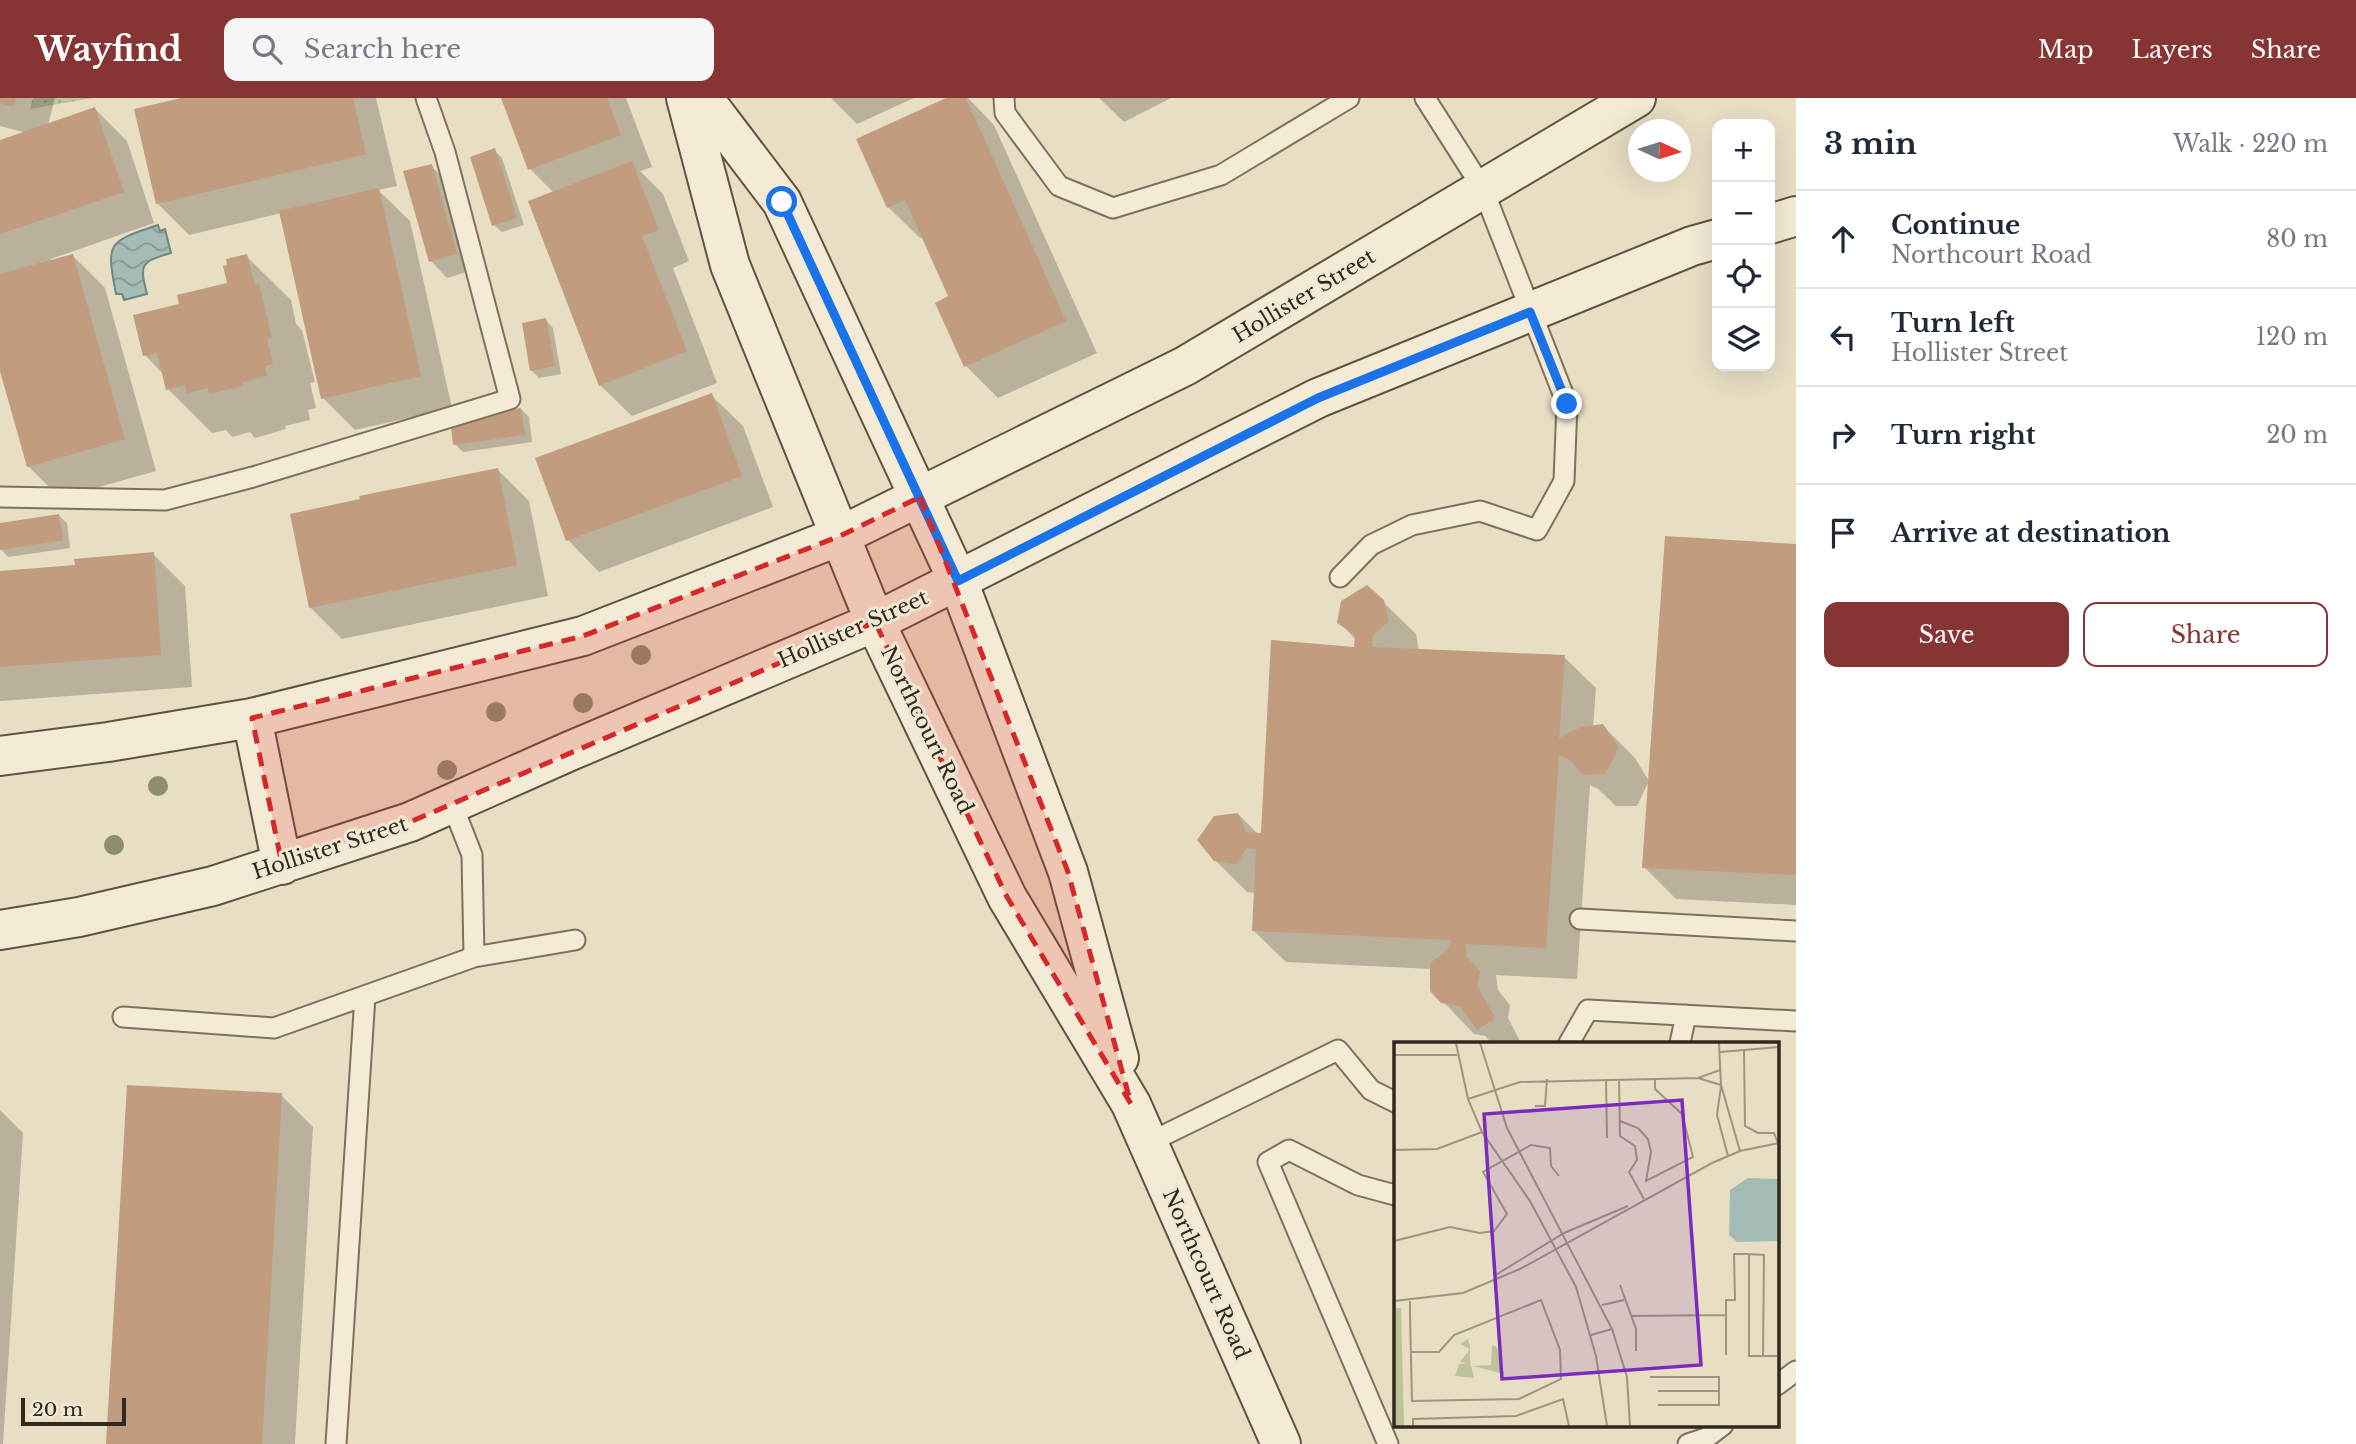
<!DOCTYPE html>
<meta charset="utf-8">
<style>
:root{--surface:#fff;--page:#f6f6f7;--text:#1f2937;--muted:#747a83;--line:#e0e1e3;--accent:#873534}
body{margin:0;font-family:"Libre Baskerville",serif;background:var(--page);color:var(--text)}
.controls{position:absolute;right:21px;top:21px;display:grid;overflow:hidden;border-radius:14px;box-shadow:0 7px 28px #0002}
.controls button{width:63px;height:63px;display:grid;place-items:center;padding:0;border:0;border-bottom:2px solid var(--line);background:var(--surface);color:var(--text);font:35px sans-serif}
.compass{position:absolute;left:1628px;top:21px;width:63px;height:63px;border-radius:50%;background:var(--surface);box-shadow:0 7px 28px #0002;rotate:94deg}
.scale{position:absolute;left:21px;bottom:18px;width:105px;box-sizing:border-box;padding-left:7px;border:4px solid #32281f;border-top:0;font-size:19px;line-height:24px;white-space:nowrap;color:#32281f;-webkit-text-stroke:5px #f0e8d2;paint-order:stroke}
.stop{position:absolute;width:21px;height:21px;margin:-16px;border:5px solid #1a73e8;border-radius:50%;background:#fff}
.stop.end{background:#1a73e8;border-color:#fff;box-shadow:0 2px 7px #0008}
.list{margin:0;padding:0;list-style:none}
h2{display:flex;justify-content:space-between;align-items:center;height:91px;margin:0;padding:0 28px;font-size:30px}
h2 small{font-size:23px;font-weight:400;color:var(--muted)}
.list li{display:grid;grid-template-columns:46px 1fr auto;gap:21px;align-items:center;box-sizing:border-box;height:98px;padding:0 28px;border-top:2px solid var(--line)}
.list b{display:block;font-size:26px;white-space:nowrap}
.list p{margin:0;font-size:23px;white-space:nowrap;color:var(--muted)}
.list em{font-size:23px;font-style:normal;color:var(--muted)}
.actions{display:flex;gap:14px;padding:21px 28px}
.actions a{flex:1;padding:16px 0;border:2px solid var(--accent);border-radius:14px;text-align:center;font-size:24px;color:var(--accent)}
.actions .main{background:var(--accent);color:#fff}
.icon{flex:none;width:38px;height:38px;fill:none;stroke:currentColor;stroke-width:2;stroke-linecap:round;stroke-linejoin:round}
.map{position:relative;flex:none;width:1796px;height:1346px;overflow:hidden}
header{display:flex;align-items:center;gap:42px;box-sizing:border-box;height:98px;padding:0 35px;background:var(--accent);color:#fff}
header strong{font-size:33px}
nav{display:flex;gap:38px;margin-inline-start:auto;font-size:24px}
.search{width:490px;height:63px;background:var(--page);display:flex;align-items:center;gap:18px;box-sizing:border-box;padding:0 24px;border-radius:14px;color:var(--muted);font-size:26px}
main{display:flex}
aside{flex:1;background:var(--surface)}
.map>svg:first-child{display:block}
.grass{fill:url(#grass-dots)}
.water{fill:url(#water-waves);stroke:#6d8882;stroke-width:2}
.shadow{fill:#0003}
.building{fill:#c19c7e}
.lines{fill:none;stroke-linecap:round;stroke-linejoin:round}
.lane-casing{stroke:#80705d;stroke-width:23}
.secondary-casing{stroke:#625240;stroke-width:42}
.lane{stroke:#f4ebd6;stroke-width:19}
.secondary{stroke:#f4ebd6;stroke-width:38}
.tree{fill:#8d8e6e}
.route{stroke:#1a73e8;stroke-width:9}
.marked{fill:#d62828;fill-opacity:0.2;stroke:#d62828;stroke-width:5;stroke-dasharray:14 9;stroke-linejoin:round}
.labels{text-anchor:middle;dominant-baseline:central;stroke-width:6;stroke-linejoin:round;paint-order:stroke}
.street-label{font-size:21px;fill:#32281f;stroke:#f0e8d2}
.inset-road{fill:none;stroke:#9f9582;stroke-width:2}
.view{fill:#7b2cbf;fill-opacity:0.15;stroke:#7b2cbf;stroke-width:3.5}
.inset-edge{fill:none;stroke:#32281f;stroke-width:3.5}
</style>
<header>
<strong>Wayfind</strong>
<div class="search"><svg class="icon" aria-label="search" viewBox="0 0 24 24"><circle cx="10" cy="10" r="6"/><path d="M15 15l6 6"/></svg>Search here</div>
<nav><a>Map</a><a>Layers</a><a>Share</a></nav>
</header>
<main>
<div class="map">
<svg width="1796" height="1346" viewBox="0 0 1796 1346">
<defs>
<pattern id="grass-dots" width="8" height="8" patternUnits="userSpaceOnUse" patternTransform="scale(1.75)"><rect width="8" height="8" fill="#bec499"/><path d="M2 2h.1M6 6h.1" fill="none" stroke="#a4a883" stroke-width="1.8" stroke-linecap="round"/></pattern>
<pattern id="water-waves" width="16" height="10" patternUnits="userSpaceOnUse" patternTransform="scale(1.75)"><rect width="16" height="10" fill="#a5bbb5"/><path d="M0 5q4-4 8 0t8 0" fill="none" stroke="#879893"/></pattern>
</defs>
<rect width="100%" height="100%" fill="#e8dec4"/>
<path class="grass" d="M33,0h60l-63,11z"/>
<path class="water" d="M158,127l2,6 5,-2 6,24c-30,9 -32,10 -24,41l-23,6 -2,-6h-6c-10,-52 -9,-52 42,-69z"/>
<path class="shadow" d="M0,0h55l-7,27 47,-16 32,32 27,82 -103,36 1,3 21,-6 32,32 51,183 -96,27 -32,-32 -28,-102v-222l27,-9 -27,-7z
M187,0h189l21,88 -19,4 32,31 42,187 -97,22 -32,-32 -41,-185 -93,22 -32,-32z
M503,0h123l26,69 -12,4 23,23 26,67 -16,7 44,115 -85,33 -32,-31 -46,-192 -24,-24z
M831,0h83l-57,26z
M951,0h17l26,27 103,228 -99,45 -32,-32 -28,-63 12,-6 -27,-60 -3,1 -32,-31z
M1099,0h72l-47,24z
M494,52l8,8 22,67 -22,7 -8,-7z
M431,68l17,16 25,88 -26,8 -16,-17z
M246,158l45,44 5,24 6,6 13,52 -5,1 6,25 -8,2 2,10 -25,6 1,3 -31,9 -5,-6 -18,5 -6,-7 -14,3 -44,-44 -4,-14 -19,-20 36,-50 48,-21z
M546,222l7,8 8,46 -22,4 -8,-8z
M711,297l32,31 30,81 -174,65 -31,-32z
M521,311l8,8 3,25 -69,10 -8,-8z
M497,371l32,32 19,95 -206,43 -32,-32z
M59,418l8,7 3,25 -62,9 -7,-8 -1,-25z
M1796,448v359l-120,-6 -32,-32z
M153,456l32,32 7,101 -192,14v-128l77,-6z
M1383,504l33,32 3,17 145,6 32,31 -3,39 10,-1 32,32 14,23 -12,25h-21l-18,-17 -8,-4 -13,194 -81,-4 2,15 12,15 -2,13 13,25h-29l-7,-7 -11,-2 -42,-44v-21l-146,-7 -32,-31 2,-38 -9,-1 -32,-32 23,-46 20,20 5,1 92,-186 1,-9 -17,-18z
M281,997l32,32 -18,317h-187z
M0,1012l23,23 -20,311h-3z"/>
<path class="building" d="M0,0h16l-2,9 -14,-4z
M181,0h172l13,56 -210,50 -22,-95z
M501,0h106l14,37 -93,35z
M946,0h20l100,223 -102,46 -29,-64 13,-7 -43,-96 -18,8 -31,-69z
M95,9l29,85 -124,42v-94z
M495,50l22,70 -25,8 -22,-69z
M632,63l27,69 -17,6 45,115 -88,35 -71,-185z
M432,66l25,90 -28,8 -26,-91z
M379,90l42,188 -100,23 -42,-188z
M73,156l52,185 -98,28 -27,-96v-97z
M247,156l8,31 4,-1 13,54 -5,1 6,25 -8,2 2,10 -25,6 1,4 -34,8 -1,-6 -21,5 -2,-8 -19,5 -9,-37 -14,3 -10,-41 46,-11 -2,-9 50,-12 -4,-17 4,-1 -1,-6z
M546,220l9,48 -25,5 -8,-48z
M712,295l30,83 -176,65 -31,-83z
M521,310l4,27 -72,10 -3,-27z
M498,370l19,97 -208,43 -19,-94 70,-15 -1,-3z
M59,416l4,26 -63,10v-27z
M1665,438l131,8v331l-154,-7z
M154,454l7,103 -161,12v-96l75,-6 -1,-6z
M1367,487l17,15 5,21 -16,14 -1,12 193,8 -6,83 22,-11 22,-3 16,24 -14,26 -22,1 -13,-15 -11,-5 -13,193 -81,-4 2,13 13,14 -3,14 18,33 -18,12 -17,-24 -19,-3 -11,-12v-28l17,-12 4,-11 -199,-9 4,-82 -10,-1 -9,16 -23,-3 -17,-21 17,-24 24,-3 8,19 15,1 10,-193 83,7 1,-12 -18,-12 4,-22z
M127,987l155,8 -20,351h-156z"/>
<g class="lines">
<g class="lane-casing">
<path id="lane" d="M1004,0l1,15 54,73 54,22 108,-33 128,-77
M0,399l165,3 88,-23 257,-78 -65,-247 -19,-54
M1340,479l31,-32 41,-20 68,-14 57,19 27,-49 3,-77 -84,-215 -58,-91
M452,706l20,51 2,102
M1580,821l216,12
M123,919l151,11 200,-71 101,-17
M1569,945l19,-33 208,11
M1680,945l6,-28
M1148,1045l190,-93 33,40 24,12
M1777,1287l19,-14
M336,1346l29,-448
M1388,1346l-120,-282 21,-12 69,35 37,10
M1688,1346l18,-6 17,-13"/>
</g>
<g class="secondary-casing">
<path id="secondary" d="M686,0l44,167 145,357 132,275 124,207 150,340
M703,0l79,104 176,379 110,291 51,186
M1770,126l26,-8
M252,620l30,147
M0,658l108,-14 144,-24 331,-82 257,-100 345,-170 451,-268
M0,832l79,-13 134,-31 197,-64 160,-71 305,-129 443,-224 374,-152 25,-7"/>
</g>
<use href="#lane" class="lane"/>
<use href="#secondary" class="secondary"/>
</g>
<g class="tree">
<circle cx="641" cy="557" r="10"/>
<circle cx="583" cy="605" r="10"/>
<circle cx="496" cy="614" r="10"/>
<circle cx="447" cy="672" r="10"/>
<circle cx="158" cy="688" r="10"/>
<circle cx="114" cy="747" r="10"/>
</g>
<g class="lines">
<path class="route" d="M782,104l176,379 360,-183 212,-86 37,92"/>
</g>
<path class="marked" d="M920,399l148,375 63,232 -124,-207 -132,-275 -465,200 -128,43 -30,-147 331,-82 257,-100z"/>
<g class="labels">
<g class="street-label">
<text transform="translate(1304 198) rotate(-31)">Hollister Street</text>
<text transform="translate(853 531) rotate(-24)">Hollister Street</text>
<text transform="translate(927 632) rotate(64)">Northcourt Road</text>
<text transform="translate(330 750) rotate(-18)">Hollister Street</text>
<text transform="translate(1206 1176) rotate(66)">Northcourt Road</text>
</g>
</g>
<g transform="translate(1394 944)">
<rect width="385" height="385" fill="#e8dec4"/>
<path d="M0,266h7l3,118h-10zM74,297l2,7v15l4,17 -19,-2 4,-12 8,-1 -7,-1 10,-13 -10,-5zM98,303l5,2 7,27 -31,-8 18,-1z" fill="#bec499"/>
<path d="M354,136l31,1v62l-42,1 -8,-7 1,-45z" fill="#a5bbb5"/>
<path class="inset-road" d="M62,1l12,56 14,33 48,69 46,86 20,69 11,70M86,1l27,85 105,201 15,48 3,49M325,1l2,42 19,66M350,9l1,75 13,7h16l4,10M326,10l59,-5M0,13h63M304,36l23,7M212,37l1,59M225,37l1,57 15,10 2,14 -8,12 15,27M327,44l-4,29 11,41M74,57l52,-17 178,-4 22,-8M141,64h10l2,-27M226,79l18,7 10,11 3,13 -5,29 47,-24 -11,-43 -27,-25v-10M0,108l43,-1 45,-17M0,199l56,-14 30,6 14,-2 13,-17 -24,-42 48,-27 19,3 1,18 8,10M100,234l70,-43 64,-27M226,243l16,44v22M0,259l69,-8 57,-24 192,-106 28,-12 39,-8M16,259v14l2,86 107,-2 42,-20 -1,-29 -19,-50 -87,35 -15,17h-28M208,263l22,-5M237,274l95,-1M197,293l21,-6M332,313v-55h9l-1,-46h15M369,313l1,-100 -15,-1v102h30M256,335h69v28h-61M264,349h61M19,384v-7l103,-3 47,-17 6,27"/>
<path class="view" d="M288,58l19,265 -199,14 -18,-265z"/>
<rect width="385" height="385" class="inset-edge"/>
</g>
</svg>
<div class="controls">
<button>+</button>
<button>−</button>
<button><svg class="icon" aria-label="locate" viewBox="0 0 24 24"><circle cx="12" cy="12" r="6"/><path d="M12 2v4M12 18v4M2 12h4M18 12h4"/></svg></button>
<button><svg class="icon" aria-label="layers" viewBox="0 0 24 24"><path d="M12 4l9 5-9 5-9-5zM3 14l9 5 9-5"/></svg></button>
</div>
<svg class="compass" viewBox="-18 -18 36 36"><path d="M0-13l5 13h-10z" fill="#e53935"/><path d="M0 13l5-13h-10z" fill="#747a83"/></svg>
<div class="scale">20 m</div>
<div class="stop" style="left:782px;top:104px"></div>
<div class="stop end" style="left:1567px;top:306px"></div>
</div>
<aside>
<h2>3 min<small>Walk · 220 m</small></h2>
<ul class="list">
<li><svg class="icon" aria-label="ahead" viewBox="0 0 24 24"><path d="M12 20V5M6 11l6-6 6 6"/></svg><div><b>Continue</b><p>Northcourt Road</p></div><em>80 m</em></li>
<li><svg class="icon" aria-label="left" viewBox="0 0 24 24"><path d="M17 20v-9H6M10 6l-5 5 5 5"/></svg><div><b>Turn left</b><p>Hollister Street</p></div><em>120 m</em></li>
<li><svg class="icon" aria-label="right" viewBox="0 0 24 24"><path d="M7 20v-9h11M14 6l5 5-5 5"/></svg><div><b>Turn right</b></div><em>20 m</em></li>
<li><svg class="icon" aria-label="arrive" viewBox="0 0 24 24"><path d="M6 21V4h12l-3 4 3 4H6"/></svg><div><b>Arrive at destination</b></div></li>
</ul>
<div class="actions"><a class="main">Save</a><a>Share</a></div>
</aside>
</main>
